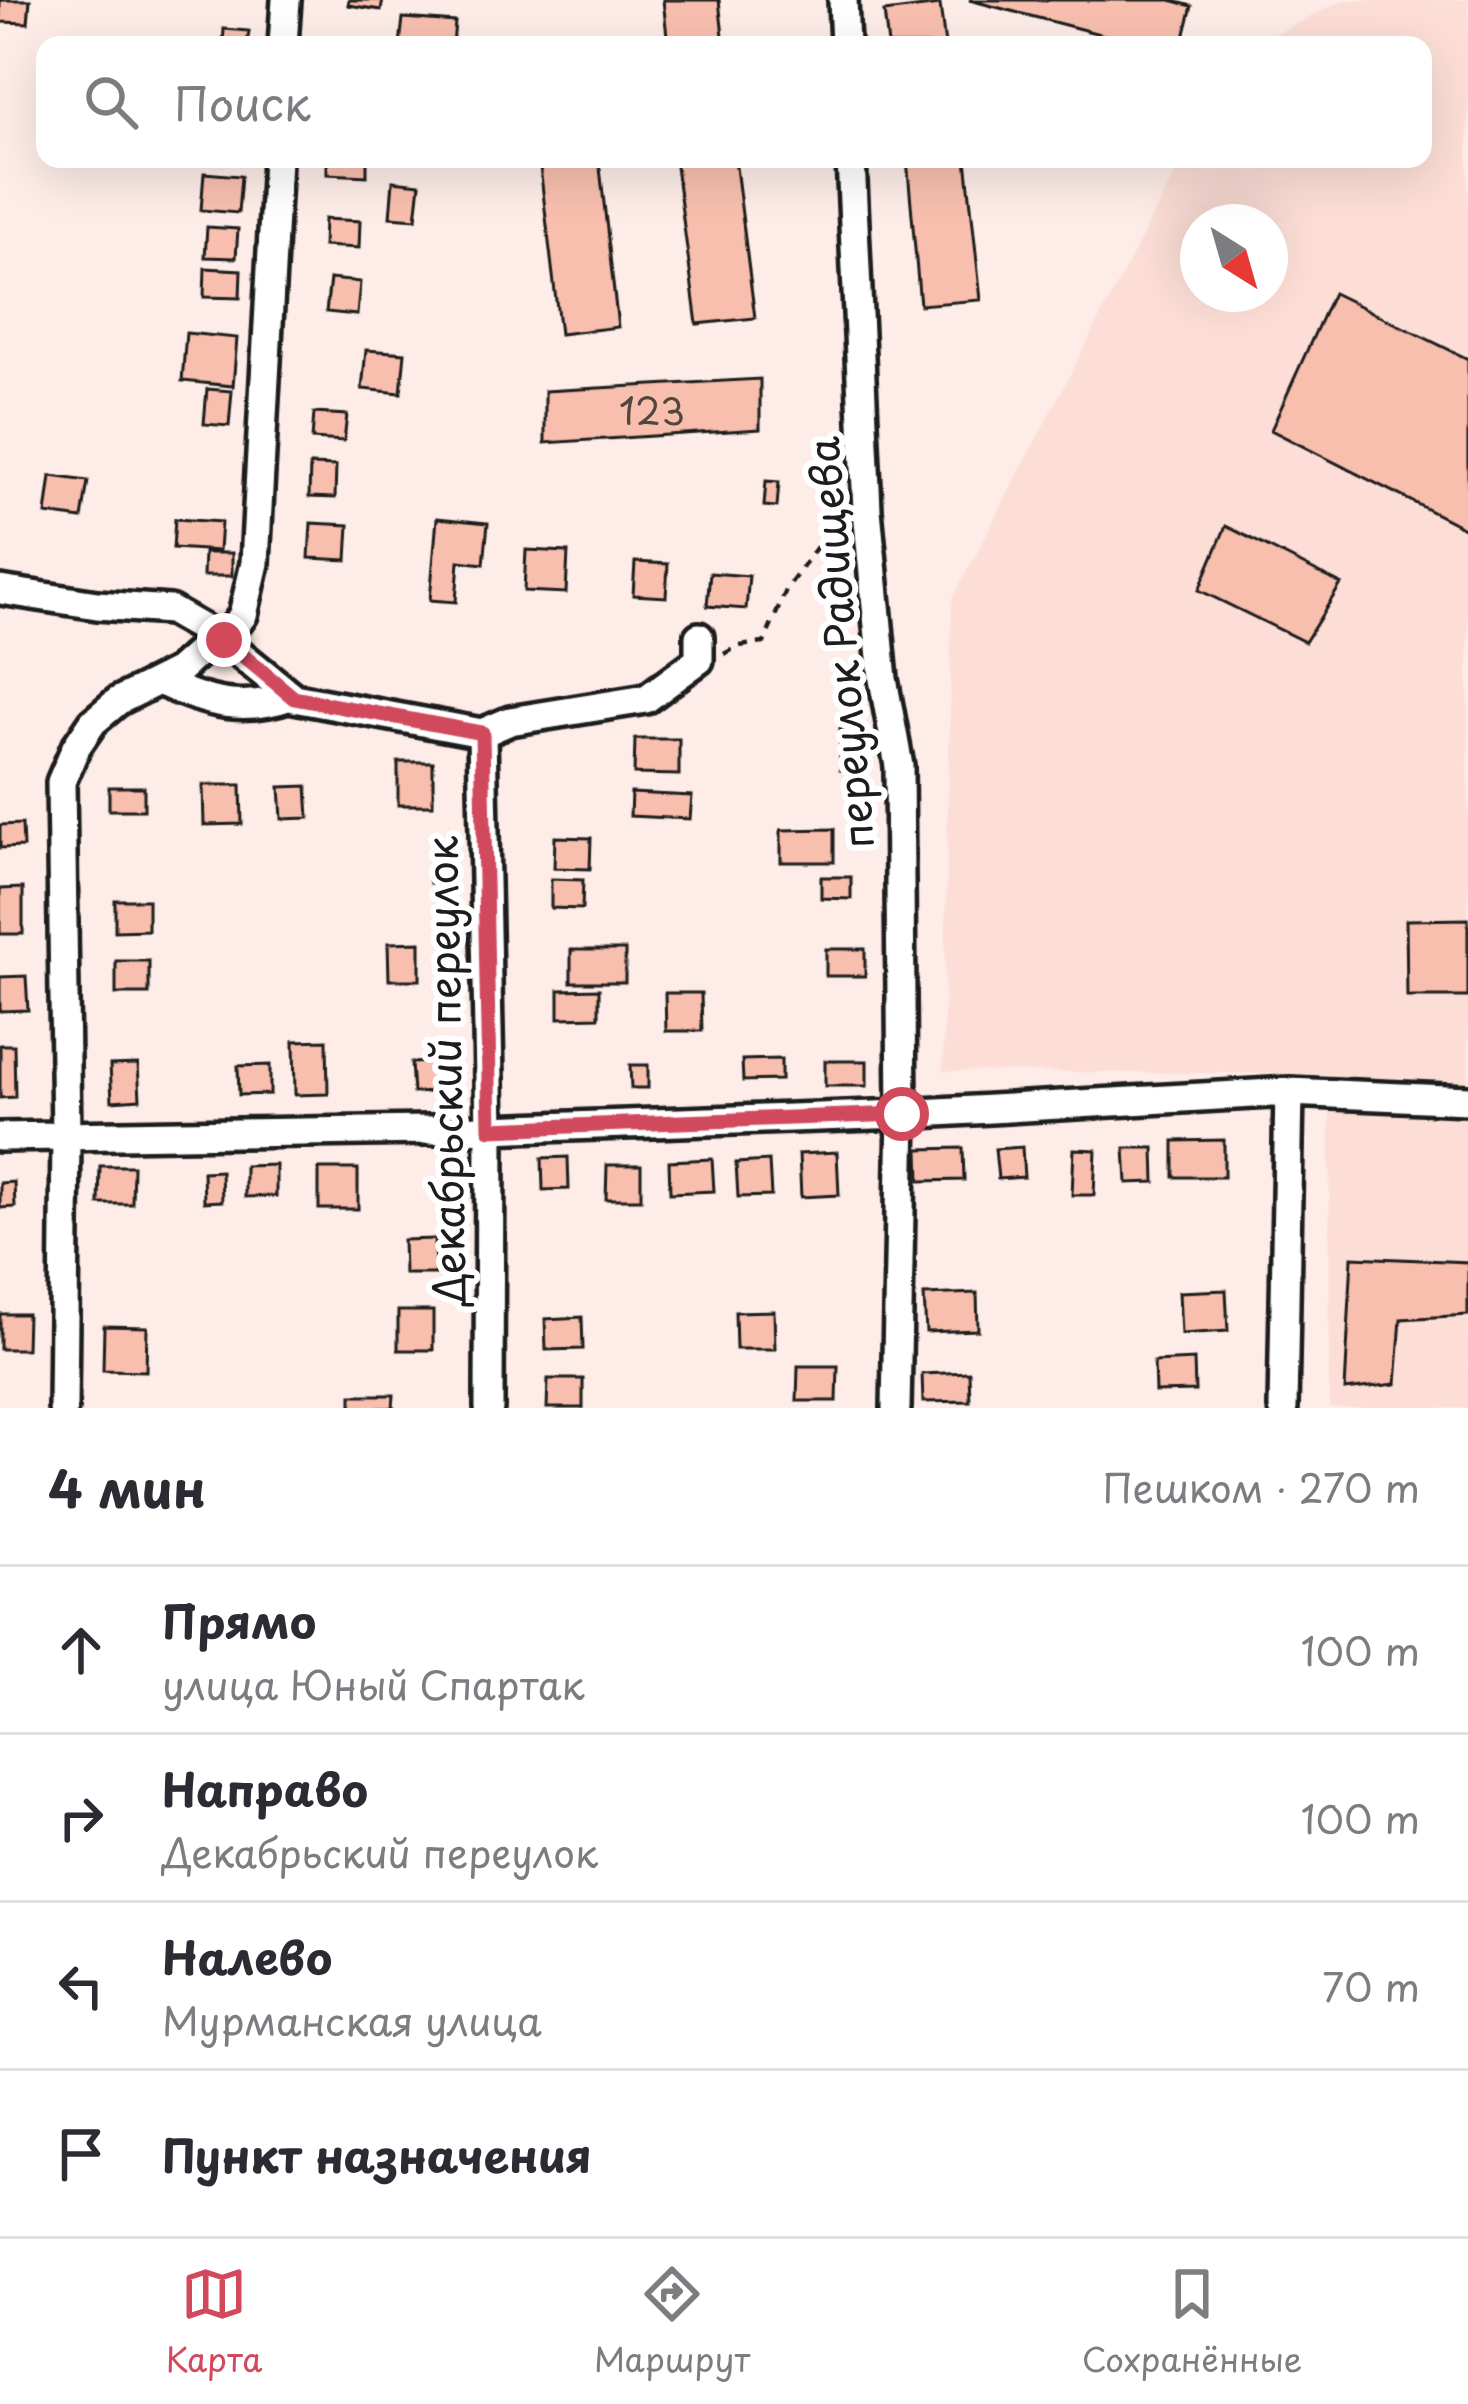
<!DOCTYPE html>
<html lang="ru">
<meta charset="utf-8">
<style>
:root{--surface:#fff;--page:#f7f7f7;--text:#2b2b33;--muted:#7c7c81;--line:#e1e1e2;--accent:#d1495b}
body{margin:0;font-family:"Playpen Sans",sans-serif;background:var(--page);color:var(--text)}
.compass{position:absolute;left:1180px;top:204px;width:108px;height:108px;border-radius:50%;background:var(--surface);box-shadow:0 12px 48px #0002;rotate:143deg}
.stop{position:absolute;width:36px;height:36px;margin:-27px;border:9px solid #d1495b;border-radius:50%;background:#fff}
.stop.end{background:#d1495b;border-color:#fff;box-shadow:0 3px 12px #0008}
.list{margin:0;padding:0;list-style:none}
h2{display:flex;justify-content:space-between;align-items:center;height:156px;margin:0;padding:0 48px;font-size:51px}
h2 small{font-size:39px;font-weight:400;color:var(--muted)}
.list li{display:grid;grid-template-columns:78px 1fr auto;gap:36px;align-items:center;box-sizing:border-box;height:168px;padding:0 48px;border-top:3px solid var(--line)}
.list b{display:block;font-size:45px;white-space:nowrap}
.list p{margin:0;font-size:39px;white-space:nowrap;color:var(--muted)}
.list em{font-size:39px;font-style:normal;color:var(--muted)}
.icon{flex:none;width:66px;height:66px;fill:none;stroke:currentColor;stroke-width:2;stroke-linecap:round;stroke-linejoin:round}
.map{position:relative;flex:none;width:1468px;height:1408px;overflow:hidden}
.search{position:absolute;background:var(--surface);box-shadow:0 12px 48px #0002;left:36px;right:36px;top:36px;height:132px;display:flex;align-items:center;gap:30px;box-sizing:border-box;padding:0 42px;border-radius:24px;color:var(--muted);font-size:45px}
.sheet{height:828px;background:var(--surface)}
nav{display:flex;justify-content:space-around;align-items:center;box-sizing:border-box;height:168px;border-top:3px solid var(--line);background:var(--surface);font-size:33px;color:var(--muted)}
nav a{display:grid;justify-items:center;gap:6px}
nav .on{color:var(--accent)}
.map>svg:first-child{display:block}
.built{fill:#fcded6;fill-rule:evenodd}
.building{fill:#f8bfae;stroke:#1c1c1c;stroke-width:3}
.lines{fill:none;stroke-linecap:round;stroke-linejoin:round}
.minor-casing{stroke:#1c1c1c;stroke-width:36}
.path{stroke:#1c1c1c;stroke-width:4.5;stroke-dasharray:9 9;stroke-linecap:butt}
.minor{stroke:#fff;stroke-width:27}
.route{stroke:#d1495b;stroke-width:15}
.labels{text-anchor:middle;dominant-baseline:central;stroke-width:12;stroke-linejoin:round;paint-order:stroke}
.number-label{font-size:36px;fill:#534540}
.street-label{font-size:42px;fill:#1c1c1c;stroke:#fff}
</style>
<div class="map">
<svg width="1468" height="1408" viewBox="0 0 1468 1408">
<rect width="100%" height="100%" fill="#fdece7"/>
<filter id="ink" filterUnits="userSpaceOnUse"><feTurbulence type="fractalNoise" baseFrequency=".00833" numOctaves="2"/><feDisplacementMap in="SourceGraphic" scale="24" xChannelSelector="R" yChannelSelector="G"/><feConvolveMatrix kernelMatrix="1 2 1 2 8 2 1 2 1" color-interpolation-filters="sRGB"/></filter>
<g filter="url(#ink)">
<path class="built" d="M1344,0h124v1408h-139l1,-334 -387,-3 9,-471 231,-441h240v-114h-170zM1198,222h72v72h-72z"/>
<path class="building" d="M0,0h30l-2,23 -28,-1z
M349,0h34l-2,10 -33,-5z
M663,0h56l5,45h-56z
M969,0h201l22,6 -10,39h-40z
M940,5l5,40h-57l-4,-33z
M403,18l52,4 -2,23h-53z
M224,29l25,2 -2,14h-24z
M327,159h40v17l-40,-2z
M539,159h60l19,168 -58,7z
M675,159h60l20,159 -58,6z
M907,159h59l15,141 -61,5z
M204,173l37,3 -3,37 -37,-3z
M393,181l27,3 -4,35 -26,-2z
M324,219l36,2 -1,27 -36,-2z
M207,227l31,2 -2,29 -31,-1z
M205,268l36,2 -1,28 -36,-1z
M330,279l30,3 -3,33 -31,-3z
M1333,293l135,66v171l-197,-100z
M186,333l51,5 -4,48 -51,-5z
M366,350l39,3 -4,40 -39,-4z
M760,379v50l-215,14v-52z
M207,389l25,2 -3,35 -25,-2z
M314,413l33,2 -3,26 -32,-2z
M310,465l26,1 -1,32 -26,-1z
M51,476l37,5 -6,38 -36,-5z
M766,481l13,1 -2,25 -13,-1z
M437,518l51,5 -4,41 -25,-3 -3,41 -26,-2z
M175,519l46,3 -2,29 -46,-3z
M311,523l38,2 -2,35 -38,-2z
M1226,526l115,58 -36,58 -106,-52z
M526,550l42,2 -2,41 -42,-2z
M204,553h28v23h-29z
M635,562l33,2 -2,33 -33,-2z
M710,573l39,3 -3,33 -39,-3z
M840,729h24v41h-24z
M635,739h44v36l-45,-1z
M398,762h35v43h-35z
M203,785h38l1,39 -38,1z
M307,786l2,32 -27,1 -2,-32z
M109,787h35v23h-35z
M631,793l61,3 -2,23 -60,-3z
M22,824l1,23 -23,1v-23z
M834,829v33h-53v-32z
M555,837l36,1 -1,31 -36,-1z
M453,864v19h-23l-1,-18z
M821,877h30v22l-30,-1z
M551,879l32,1 -1,29 -31,-1z
M23,888v46h-23v-45z
M115,900h33v30l-33,1z
M1468,919v78h-61l-1,-77z
M420,942v38h-31l-1,-37z
M826,949h39v27h-39z
M571,950h54v32h-54z
M116,961h33v33h-33z
M26,976l2,34 -28,1v-34z
M599,989v28l-40,1v-28z
M665,993h36l1,38h-36z
M327,1040l1,54 -33,1 -1,-54z
M0,1045h14l1,52 -15,1z
M781,1059v21l-38,1 -1,-21z
M825,1061h42v25h-42z
M435,1062l1,30 -23,1 -2,-30z
M138,1064l2,35 -28,2 -2,-36z
M270,1065v29l-31,1 -1,-29z
M630,1065h18v23h-17z
M1224,1140v37h-50v-36z
M1022,1147l2,30 -26,2 -3,-30z
M963,1148l1,32 -44,1 -1,-32z
M1125,1148h29l1,34 -28,1z
M1074,1149l22,1 -2,45h-22z
M837,1152l2,43 -38,2 -2,-43z
M568,1157l1,32 -26,1 -1,-32z
M712,1159l2,32 -44,2 -1,-32z
M769,1161l2,35 -33,1 -2,-34z
M276,1165v31l-31,1v-31z
M607,1165h34v34h-35z
M100,1166h33l-1,38h-33z
M319,1169h39v40h-39z
M221,1171l1,30 -18,1 -1,-30z
M14,1182l1,25 -15,1v-25z
M434,1239l1,35h-31l-1,-34z
M1352,1257l116,5v53l-67,4 -5,65 -51,6z
M1226,1290l2,41 -47,3 -2,-42z
M977,1293l1,37 -52,2 -2,-37z
M398,1311h35v39h-35z
M774,1311l1,38h-39l-1,-37z
M0,1314h27l-1,35h-26z
M582,1317l1,32 -37,1 -1,-31z
M104,1326l43,1 -1,44 -43,-1z
M1194,1360l1,31 -40,1 -1,-30z
M798,1366h40l-1,35h-40z
M969,1372l1,29 -47,1 -1,-28z
M548,1379h35v29h-36z
M352,1395h42l-1,13h-41z"/>
<g class="lines">
<g class="minor-casing">
<path id="minor" d="M843,0l2,45
M283,45l3,-45
M851,159l16,351 16,169 16,87 3,348 -6,294
M0,590l97,15 73,5 54,31 70,57 188,35 28,-12 136,-22 53,-39v-23
M224,641l19,-26 12,-52 22,-404
M161,682c46,21 81,31 130,14
M482,733l8,396 -1,279
M0,1137l490,-8 412,-15 387,-22 179,8
M63,1408l3,-272 -5,-354 15,-35 17,-25 25,-21 60,-30 38,-34
M1283,1408l6,-316"/>
</g>
<path class="path" d="M724,654l15,-8 25,-3 23,-55 32,-44 25,-18"/>
<use href="#minor" class="minor"/>
</g>
</g>
<g class="lines" filter="url(#ink)">
<path class="route" d="M224,640l70,58 188,35 8,396 412,-15"/>
</g>
<g class="labels">
<g class="number-label">
<text x="652" y="410">123</text>
</g>
<g class="street-label">
<text transform="translate(839 643) rotate(-95)">переулок Радищева</text>
<text transform="translate(444 1071) rotate(-91)">Декабрьский переулок</text>
</g>
</g>
</svg>
<svg class="compass" viewBox="-18 -18 36 36"><path d="M0-13l5 13h-10z" fill="#e53935"/><path d="M0 13l5-13h-10z" fill="#7c7c81"/></svg>
<div class="stop" style="left:902px;top:1114px"></div>
<div class="stop end" style="left:224px;top:640px"></div>
<div class="search"><svg class="icon" aria-label="search" viewBox="0 0 24 24"><circle cx="10" cy="10" r="6"/><path d="M15 15l6 6"/></svg>Поиск</div>
</div>
<section class="sheet">
<h2>4 мин<small>Пешком · 270 m</small></h2>
<ul class="list">
<li><svg class="icon" aria-label="ahead" viewBox="0 0 24 24"><path d="M12 20V5M6 11l6-6 6 6"/></svg><div><b>Прямо</b><p>улица Юный Спартак</p></div><em>100 m</em></li>
<li><svg class="icon" aria-label="right" viewBox="0 0 24 24"><path d="M7 20v-9h11M14 6l5 5-5 5"/></svg><div><b>Направо</b><p>Декабрьский переулок</p></div><em>100 m</em></li>
<li><svg class="icon" aria-label="left" viewBox="0 0 24 24"><path d="M17 20v-9H6M10 6l-5 5 5 5"/></svg><div><b>Налево</b><p>Мурманская улица</p></div><em>70 m</em></li>
<li><svg class="icon" aria-label="arrive" viewBox="0 0 24 24"><path d="M6 21V4h12l-3 4 3 4H6"/></svg><div><b>Пункт назначения</b></div></li>
</ul>
</section>
<nav>
<a class="on"><svg class="icon" aria-label="map" viewBox="0 0 24 24"><path d="M3 6l6-2 6 2 6-2v14l-6 2-6-2-6 2zM9 4v14M15 6v14"/></svg>Карта</a>
<a><svg class="icon" aria-label="directions" viewBox="0 0 24 24"><path d="M12 3l9 9-9 9-9-9zM9 14v-3h6M13 9l2 2-2 2"/></svg>Маршрут</a>
<a><svg class="icon" aria-label="saved" viewBox="0 0 24 24"><path d="M7 4h10v16l-5-4-5 4z"/></svg>Сохранённые</a>
</nav>
